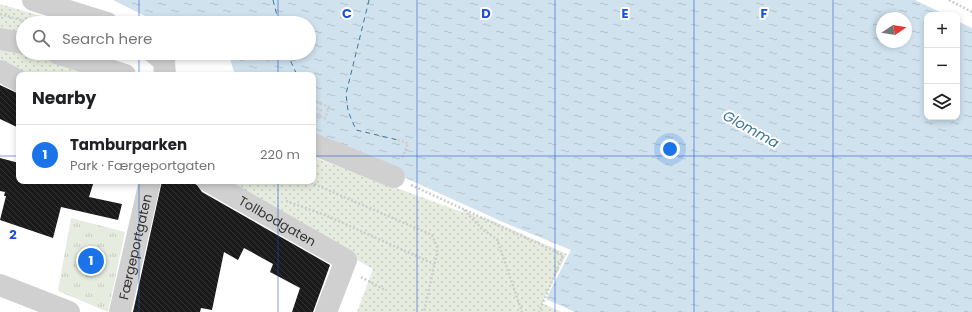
<!DOCTYPE html>
<meta charset="utf-8">
<style>
:root{--surface:#fff;--page:#f2f2f2;--text:#202124;--muted:#757577;--line:#e0e0e0;--accent:#1a73e8}
body{margin:0;font-family:Poppins,sans-serif;background:var(--page);color:var(--text)}
.controls{position:absolute;right:12px;top:12px;display:grid;overflow:hidden;border-radius:8px;box-shadow:0 2px 6px #0003}
.controls button{width:36px;height:36px;display:grid;place-items:center;padding:0;border:0;border-bottom:1px solid var(--line);background:var(--surface);color:var(--text);font:20px sans-serif}
.compass{position:absolute;left:876px;top:12px;width:36px;height:36px;border-radius:50%;background:var(--surface);box-shadow:0 2px 6px #0003;rotate:78deg}
.you{position:absolute;left:670px;top:149px;width:14px;height:14px;margin:-10px;border:3px solid #fff;border-radius:50%;background:#1a73e8;box-shadow:0 0 0 6px #1a73e833}
.badge{display:grid;place-items:center;width:26px;height:26px;border-radius:50%;background:var(--accent);color:#fff;font-size:13px;font-weight:700}
.pin{position:absolute;translate:-50% -50%;border:2px solid #fff;box-shadow:0 1px 4px #0006}
.list{margin:0;padding:0;list-style:none}
h2{display:flex;justify-content:space-between;align-items:center;height:52px;margin:0;padding:0 16px;font-size:17px}
h2 small{font-size:13px;font-weight:400;color:var(--muted)}
.list li{display:grid;grid-template-columns:26px 1fr auto;gap:12px;align-items:center;box-sizing:border-box;height:60px;padding:0 16px;border-top:1px solid var(--line)}
.list b{display:block;font-size:15px;white-space:nowrap}
.list p{margin:0;font-size:13px;white-space:nowrap;color:var(--muted)}
.list em{font-size:13px;font-style:normal;color:var(--muted)}
.icon{flex:none;width:22px;height:22px;fill:none;stroke:currentColor;stroke-width:2;stroke-linecap:round;stroke-linejoin:round}
.map{position:relative;flex:none;width:972px;height:312px;overflow:hidden}
.search{position:absolute;background:var(--surface);box-shadow:0 2px 6px #0003;left:16px;top:16px;width:300px;height:44px;display:flex;align-items:center;gap:10px;box-sizing:border-box;padding:0 14px;border-radius:22px;color:var(--muted);font-size:15px}
.panel{position:absolute;background:var(--surface);box-shadow:0 2px 6px #0003;left:16px;top:72px;width:300px;height:112px;border-radius:8px}
.map>svg:first-child{display:block}
.grass{fill:url(#grass-dots)}
.park{fill:url(#park-tufts)}
.water{fill:url(#water-ripples);fill-rule:evenodd}
.lines{fill:none;stroke-linecap:round;stroke-linejoin:round}
.ferry{stroke:#3f7597;stroke-width:1;stroke-dasharray:5 4;stroke-linecap:butt}
.building{fill:url(#building-back-hatch)}
.path{stroke:#cdcdcd;stroke-width:2.5;stroke-dasharray:2 2;stroke-linecap:butt}
.minor{stroke:#d0d0d0;stroke-width:22}
.grid{fill:none;stroke:#1d4ed8;stroke-width:1;stroke-opacity:0.55}
.labels{text-anchor:middle;dominant-baseline:central;stroke-width:4;stroke-linejoin:round;paint-order:stroke}
.street-label{font-size:13px;fill:#333;stroke:#fff}
.water-label{font-size:14px;font-style:italic;fill:#3f7597;stroke:#fff}
.grid-label{font-size:13px;text-anchor:middle;font-weight:bold;fill:#1d4ed8;stroke:#fff;stroke-width:4;stroke-linejoin:round;paint-order:stroke}
</style>
<div class="map">
<svg width="972" height="312" viewBox="0 0 972 312">
<defs>
<pattern id="grass-dots" width="8" height="8" patternUnits="userSpaceOnUse"><rect width="8" height="8" fill="#e6ecdf"/><path d="M2 2h.1M6 6h.1" fill="none" stroke="#c6cbc0" stroke-width="1.8" stroke-linecap="round"/></pattern>
<pattern id="park-tufts" width="24" height="20" patternUnits="userSpaceOnUse"><rect width="24" height="20" fill="#e6ecdf"/><path d="M3 7l-1-3M5 7V3M7 7l1-3M15 17l-1-3M17 17v-4M19 17l1-3" fill="none" stroke="#c6cbc0"/></pattern>
<pattern id="water-ripples" width="26" height="14" patternUnits="userSpaceOnUse"><rect width="26" height="14" fill="#cfe2ee"/><path d="M2 4q2-2 4 0t4 0M15 11q2-2 4 0t4 0" fill="none" stroke="#b2c2cd"/></pattern>
<pattern id="building-back-hatch" width="6" height="6" patternUnits="userSpaceOnUse"><rect width="6" height="6" fill="#1a1a1a"/><path d="M-1 5l2 2M0 0l6 6M5-1l2 2" fill="none" stroke="#333"/></pattern>
</defs>
<rect width="100%" height="100%" fill="#fff"/>
<path class="grass" d="M0,4l65,19h-42v15l-23,-7z
M16,46l7,7h11l59,22h-65l-28,-16v-8z
M313,157l146,54 29,8 79,35 -25,49 19,9h-204l16,-43 -156,-88h96z"/>
<path class="park" d="M71,218l54,14 -17,80 -50,-21z"/>
<path class="water" d="M113,0h802l31,15h-19v102h30v-96l15,7v284h-397l-29,-13 25,-49 -66,-27 -192,-87v-61h-78l-5,-16 -12,-6h91v-30h-150zM882,18h24v24h-24z"/>
<g class="lines">
<path class="ferry" d="M273,0l6,23
M369,0l-23,94 2,17 8,19 42,10
M287,53l10,22"/>
</g>
<path class="building" d="M0,85l19,9v34l-19,-9z
M0,158l19,5v18h75l-5,16 33,7 -4,16 -57,-13 -8,31 -53,-18 6,-24h-2l1,-4 -5,-1z
M162,181h27l8,4 5,7 128,73 -17,47h-21l8,-24 -30,-16 3,-8 -29,-16 -6,12 -14,-8 -12,58 -11,-2 -1,4h-67z"/>
<g class="lines">
<path class="path" d="M949,0l23,12
M0,14l24,7
M313,101l16,6 -4,11 -12,-5
M313,107l8,3 -6,14
M398,140l10,3 -6,16
M307,181l125,54 5,12v6l-13,59
M411,185l152,70 -24,57
M286,201l39,14 109,49
M464,210l19,20 14,9 25,73
M361,277l24,13"/>
<g class="minor">
<path d="M33,0l74,23"/>
<path d="M0,39l23,4"/>
<path d="M57,53l68,22"/>
<path d="M154,53l10,8 1,14"/>
<path d="M0,71l19,10"/>
<path d="M313,144l81,33"/>
<path id="s1" d="M208,181l138,79 -20,52"/>
<path d="M0,285l69,27"/>
<path id="s2" d="M120,312l30,-131"/>
</g>
</g>
<path class="grid" d="M139,0v23M278,0v23M417,0v312M555,0v312M694,0v312M833,0v312M139,53v22M278,53v22M0,156h19M313,156h659M139,181v131M278,181v131"/>
<g class="labels">
<g class="street-label">
<text stroke="none"><textPath href="#s1" startOffset="80">Tollbodgaten</textPath></text>
<text stroke="none"><textPath href="#s2" startOffset="67">Færgeportgaten</textPath></text>
</g>
<g class="water-label">
<text transform="translate(751 129) rotate(29)">Glomma</text>
</g>
</g>
<g class="grid-label">
<text x="347" y="18">C</text>
<text x="486" y="18">D</text>
<text x="625" y="18">E</text>
<text x="764" y="18">F</text>
<text x="13" y="239">2</text>
</g>
</svg>
<div class="controls">
<button>+</button>
<button>−</button>
<button><svg class="icon" aria-label="layers" viewBox="0 0 24 24"><path d="M12 4l9 5-9 5-9-5zM3 14l9 5 9-5"/></svg></button>
</div>
<svg class="compass" viewBox="-18 -18 36 36"><path d="M0-13l5 13h-10z" fill="#e53935"/><path d="M0 13l5-13h-10z" fill="#757577"/></svg>
<div class="you"></div>
<div class="pin badge" style="left:91px;top:261px">1</div>
<div class="search"><svg class="icon" aria-label="search" viewBox="0 0 24 24"><circle cx="10" cy="10" r="6"/><path d="M15 15l6 6"/></svg>Search here</div>
<section class="panel">
<h2>Nearby<small></small></h2>
<ul class="list">
<li><span class="badge">1</span><div><b>Tamburparken</b><p>Park · Færgeportgaten</p></div><em>220 m</em></li>
</ul>
</section>
</div>
